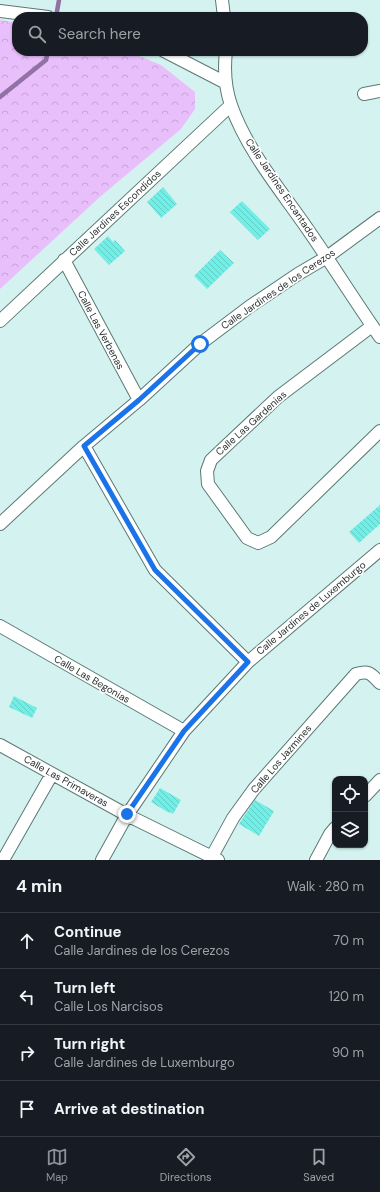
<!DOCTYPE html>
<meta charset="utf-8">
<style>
:root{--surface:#171b24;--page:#242831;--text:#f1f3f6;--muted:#9ea1a6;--line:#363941;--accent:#8c9099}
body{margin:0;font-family:"DM Sans",sans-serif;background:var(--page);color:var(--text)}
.controls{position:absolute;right:12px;bottom:12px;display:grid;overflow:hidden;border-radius:8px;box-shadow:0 1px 3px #0004}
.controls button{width:36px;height:36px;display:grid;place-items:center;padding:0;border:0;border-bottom:1px solid var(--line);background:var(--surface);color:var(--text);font:20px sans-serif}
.stop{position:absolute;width:12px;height:12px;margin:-9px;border:3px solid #1a73e8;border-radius:50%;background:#fff}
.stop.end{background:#1a73e8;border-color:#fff;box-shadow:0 1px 4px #0008}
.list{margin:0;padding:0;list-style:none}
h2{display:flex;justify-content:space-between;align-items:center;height:52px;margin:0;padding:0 16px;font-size:17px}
h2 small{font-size:13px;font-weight:400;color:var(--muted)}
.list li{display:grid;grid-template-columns:26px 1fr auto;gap:12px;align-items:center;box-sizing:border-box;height:56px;padding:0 16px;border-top:1px solid var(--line)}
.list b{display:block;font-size:15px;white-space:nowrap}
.list p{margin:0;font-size:13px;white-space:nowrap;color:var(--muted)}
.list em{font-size:13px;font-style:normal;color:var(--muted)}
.icon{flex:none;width:22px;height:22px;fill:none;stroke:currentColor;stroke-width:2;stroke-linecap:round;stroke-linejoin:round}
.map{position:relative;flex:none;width:380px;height:860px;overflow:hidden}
.search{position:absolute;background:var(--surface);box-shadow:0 1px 3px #0004;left:12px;right:12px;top:12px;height:44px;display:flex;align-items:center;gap:10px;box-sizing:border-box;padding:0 14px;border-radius:16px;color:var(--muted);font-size:15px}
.sheet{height:276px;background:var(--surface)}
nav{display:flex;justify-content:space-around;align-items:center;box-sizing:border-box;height:56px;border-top:1px solid var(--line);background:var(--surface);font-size:11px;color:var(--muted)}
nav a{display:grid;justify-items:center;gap:2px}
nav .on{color:var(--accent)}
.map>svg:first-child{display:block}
.forest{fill:url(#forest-crowns)}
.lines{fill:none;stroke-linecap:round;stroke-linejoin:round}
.stream{stroke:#9272a4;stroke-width:4.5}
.building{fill:url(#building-back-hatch)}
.street-casing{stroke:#5c7875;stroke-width:14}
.street{stroke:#fff;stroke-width:12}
.route{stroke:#1a73e8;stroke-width:5}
.labels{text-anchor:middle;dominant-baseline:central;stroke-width:3.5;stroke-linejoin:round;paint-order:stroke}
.street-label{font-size:10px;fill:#1f2a29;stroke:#fff}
</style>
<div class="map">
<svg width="380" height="860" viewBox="0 0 380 860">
<defs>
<pattern id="forest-crowns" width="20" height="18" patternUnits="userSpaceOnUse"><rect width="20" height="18" fill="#e9bffb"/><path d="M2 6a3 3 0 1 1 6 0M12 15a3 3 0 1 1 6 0" fill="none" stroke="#c7a4d7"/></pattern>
<pattern id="building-back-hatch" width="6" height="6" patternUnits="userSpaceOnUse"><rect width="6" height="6" fill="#71efe6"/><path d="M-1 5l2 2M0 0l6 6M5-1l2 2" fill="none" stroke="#61cdc5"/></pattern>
</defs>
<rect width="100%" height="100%" fill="#d4f3f0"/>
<path class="forest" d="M0,20l17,3v28h110l34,14 34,27v17l-14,20 -80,67 -101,93z"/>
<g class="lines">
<path class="stream" d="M56,17l3,-17
M0,97l46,-37 2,-9"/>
</g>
<path class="building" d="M163,187l14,17 -16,14 -14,-16z
M242,201l28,28 -12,11 -28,-28z
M108,236l5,6 2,-2 10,11 -16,14 -15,-16z
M220,250l14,13 -27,26 -13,-13z
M380,505v19l-21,19 -10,-11z
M14,696l23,12 -5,10 -23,-11z
M160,788l21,12 -8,14 -3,-2 -1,1 -18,-11z
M255,800l19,11 -15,25 -20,-12z"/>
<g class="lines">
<g class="street-casing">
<path id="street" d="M222,0l2,17
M0,11l48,6
M164,51l62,32
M226,51c-2,18 -1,37 5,54 15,43 47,82 73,119 26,37 50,76 76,113
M364,94l16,-3
M64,260l75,140
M0,321l231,-216
M372,326l-94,71 -67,63 -4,11 1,13 39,54 11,5 13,-6 109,-106
M84,446l71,124 93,92
M0,524l84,-78 55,-46 61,-56 49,-37 49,-33 29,-17 53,-39
M0,626l184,105
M0,745l127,70 91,45
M365,796l15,-16
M3,860l49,-86
M102,860l25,-45 57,-84 64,-69 132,-112
M210,860l23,-42 21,-29 102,-115c14,-4 15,0 24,9
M316,860l14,-26 5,-6"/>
</g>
<use href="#street" class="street"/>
</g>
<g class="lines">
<path class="route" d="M127,814l57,-83 64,-69 -93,-92 -71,-124 55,-46 61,-56"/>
</g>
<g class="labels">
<g class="street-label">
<text transform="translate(282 190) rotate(56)">Calle Jardines Encantados</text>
<text transform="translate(115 213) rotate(-43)">Calle Jardines Escondidos</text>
<text transform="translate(278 289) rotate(-34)">Calle Jardines de los Cerezos</text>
<text transform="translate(101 330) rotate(62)">Calle Las Verbenas</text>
<text transform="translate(251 423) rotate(-42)">Calle Las Gardenias</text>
<text transform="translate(311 608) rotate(-40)">Calle Jardines de Luxemburgo</text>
<text transform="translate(92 679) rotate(30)">Calle Las Begonias</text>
<text transform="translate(281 759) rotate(-49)">Calle Los Jazmines</text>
<text transform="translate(66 781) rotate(29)">Calle Las Primaveras</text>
</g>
</g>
</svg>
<div class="controls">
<button><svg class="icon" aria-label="locate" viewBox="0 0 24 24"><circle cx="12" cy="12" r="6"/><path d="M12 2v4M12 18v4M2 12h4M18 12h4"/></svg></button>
<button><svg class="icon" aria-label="layers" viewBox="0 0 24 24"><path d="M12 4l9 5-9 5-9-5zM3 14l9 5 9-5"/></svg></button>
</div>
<div class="stop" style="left:200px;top:344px"></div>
<div class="stop end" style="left:127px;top:814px"></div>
<div class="search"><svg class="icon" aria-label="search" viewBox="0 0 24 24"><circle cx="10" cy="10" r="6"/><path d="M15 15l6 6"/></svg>Search here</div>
</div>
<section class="sheet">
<h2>4 min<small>Walk · 280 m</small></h2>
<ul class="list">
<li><svg class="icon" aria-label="ahead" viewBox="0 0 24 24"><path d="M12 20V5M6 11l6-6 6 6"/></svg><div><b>Continue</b><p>Calle Jardines de los Cerezos</p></div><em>70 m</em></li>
<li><svg class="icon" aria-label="left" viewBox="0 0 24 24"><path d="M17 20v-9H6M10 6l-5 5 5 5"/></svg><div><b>Turn left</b><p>Calle Los Narcisos</p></div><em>120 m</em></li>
<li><svg class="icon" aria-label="right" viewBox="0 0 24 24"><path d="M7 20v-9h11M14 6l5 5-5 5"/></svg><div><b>Turn right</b><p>Calle Jardines de Luxemburgo</p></div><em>90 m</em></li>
<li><svg class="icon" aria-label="arrive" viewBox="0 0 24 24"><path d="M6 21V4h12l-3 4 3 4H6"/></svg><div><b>Arrive at destination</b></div></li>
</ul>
</section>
<nav>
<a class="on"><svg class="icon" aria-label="map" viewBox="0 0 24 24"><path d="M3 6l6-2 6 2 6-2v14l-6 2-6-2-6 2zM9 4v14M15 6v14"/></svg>Map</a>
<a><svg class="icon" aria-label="directions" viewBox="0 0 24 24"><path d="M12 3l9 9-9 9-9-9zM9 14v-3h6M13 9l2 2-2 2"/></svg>Directions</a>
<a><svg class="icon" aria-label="saved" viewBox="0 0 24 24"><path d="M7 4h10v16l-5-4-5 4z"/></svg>Saved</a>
</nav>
